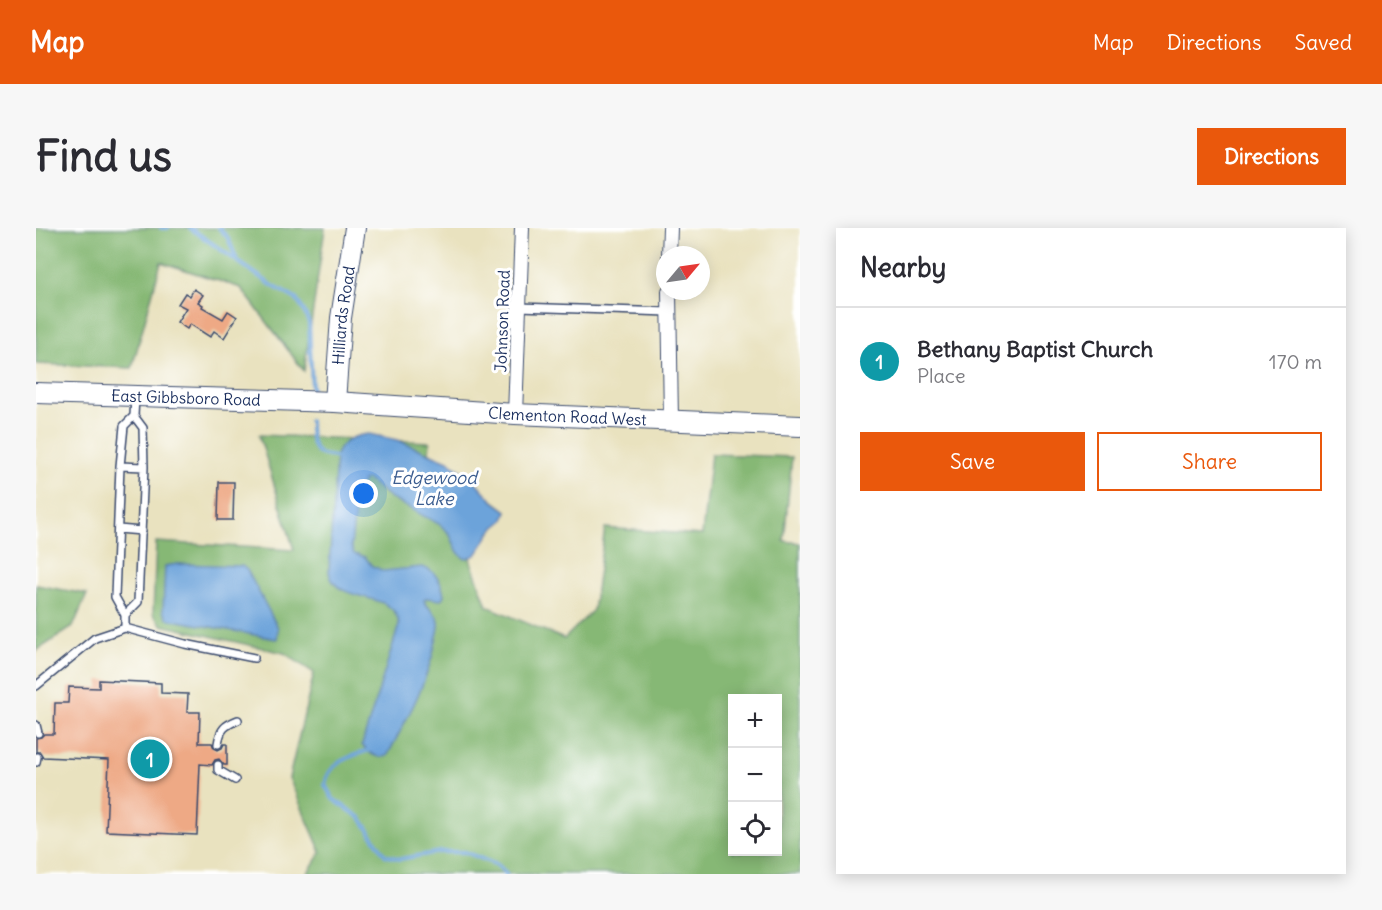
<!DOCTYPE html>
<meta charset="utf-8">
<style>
:root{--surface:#fff;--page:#f7f7f7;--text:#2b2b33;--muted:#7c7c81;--line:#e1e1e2;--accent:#ea580c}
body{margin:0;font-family:Delius,sans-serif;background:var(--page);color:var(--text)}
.controls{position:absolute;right:18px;bottom:18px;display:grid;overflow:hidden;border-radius:0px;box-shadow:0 3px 15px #0003}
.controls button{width:54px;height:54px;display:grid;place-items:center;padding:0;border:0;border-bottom:2px solid var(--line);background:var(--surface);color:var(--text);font:30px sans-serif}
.compass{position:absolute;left:620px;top:18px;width:54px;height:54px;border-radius:50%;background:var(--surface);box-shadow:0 3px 15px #0003;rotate:61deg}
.you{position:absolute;left:328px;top:266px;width:21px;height:21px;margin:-15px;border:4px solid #fff;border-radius:50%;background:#1a73e8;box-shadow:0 0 0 9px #1a73e833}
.badge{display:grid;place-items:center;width:39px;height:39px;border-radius:50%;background:var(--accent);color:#fff;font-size:20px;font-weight:700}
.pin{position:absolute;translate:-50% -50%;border:3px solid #fff;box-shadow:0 2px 6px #0006}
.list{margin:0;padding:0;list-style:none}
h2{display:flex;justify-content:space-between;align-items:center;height:78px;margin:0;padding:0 24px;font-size:26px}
h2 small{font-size:20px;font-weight:400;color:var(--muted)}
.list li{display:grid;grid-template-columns:39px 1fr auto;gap:18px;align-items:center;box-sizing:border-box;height:108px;padding:0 24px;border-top:2px solid var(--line)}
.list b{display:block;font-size:22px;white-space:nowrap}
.list p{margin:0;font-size:20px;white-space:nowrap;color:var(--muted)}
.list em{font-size:20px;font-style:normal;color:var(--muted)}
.actions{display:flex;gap:12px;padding:18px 24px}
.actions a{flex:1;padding:14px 0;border:2px solid var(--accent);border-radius:0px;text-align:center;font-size:21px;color:var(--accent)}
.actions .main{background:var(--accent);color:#fff}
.icon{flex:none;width:33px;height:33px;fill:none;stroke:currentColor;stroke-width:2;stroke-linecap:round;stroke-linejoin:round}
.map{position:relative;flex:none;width:764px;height:646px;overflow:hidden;border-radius:0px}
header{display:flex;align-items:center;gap:36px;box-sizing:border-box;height:84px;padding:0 30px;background:var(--accent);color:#fff}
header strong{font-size:28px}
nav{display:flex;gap:33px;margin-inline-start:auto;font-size:21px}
.intro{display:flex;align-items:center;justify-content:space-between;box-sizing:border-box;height:144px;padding:0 36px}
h1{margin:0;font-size:42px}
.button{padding:15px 27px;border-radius:0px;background:var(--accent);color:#fff;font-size:21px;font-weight:700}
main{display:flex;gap:36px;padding:0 36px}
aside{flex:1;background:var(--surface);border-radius:0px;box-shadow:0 3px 15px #0003}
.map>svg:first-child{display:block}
.forest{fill:#86b874;stroke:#507469;stroke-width:1.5;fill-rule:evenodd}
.water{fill:#6ca3da;stroke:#44699c;stroke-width:1.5}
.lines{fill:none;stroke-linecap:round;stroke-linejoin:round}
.stream{stroke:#6ca3da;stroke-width:4}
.building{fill:#eea985}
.lane-casing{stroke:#3a4a6d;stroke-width:10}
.street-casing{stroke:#3a4a6d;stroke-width:16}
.secondary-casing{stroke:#3a4a6d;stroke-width:22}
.lane{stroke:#fff;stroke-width:7}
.street{stroke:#fff;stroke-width:14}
.secondary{stroke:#fff;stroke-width:20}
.labels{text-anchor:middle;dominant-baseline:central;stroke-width:6;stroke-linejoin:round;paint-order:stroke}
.street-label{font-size:16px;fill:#1b2f5e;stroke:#fff}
.water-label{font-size:18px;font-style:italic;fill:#3b5d90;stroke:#fff}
</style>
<header>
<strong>Map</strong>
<nav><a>Map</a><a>Directions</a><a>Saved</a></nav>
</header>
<div class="intro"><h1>Find us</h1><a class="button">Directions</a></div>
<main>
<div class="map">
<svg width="764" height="646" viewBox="0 0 764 646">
<rect width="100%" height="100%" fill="#fff"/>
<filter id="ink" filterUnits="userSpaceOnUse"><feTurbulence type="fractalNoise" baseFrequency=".0167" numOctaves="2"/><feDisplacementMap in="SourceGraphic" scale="12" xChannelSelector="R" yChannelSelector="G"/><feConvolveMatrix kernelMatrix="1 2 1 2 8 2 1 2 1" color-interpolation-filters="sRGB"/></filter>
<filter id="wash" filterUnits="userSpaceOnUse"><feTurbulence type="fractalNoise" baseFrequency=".008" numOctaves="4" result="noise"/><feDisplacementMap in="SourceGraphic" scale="24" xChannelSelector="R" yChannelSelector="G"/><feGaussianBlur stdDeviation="1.35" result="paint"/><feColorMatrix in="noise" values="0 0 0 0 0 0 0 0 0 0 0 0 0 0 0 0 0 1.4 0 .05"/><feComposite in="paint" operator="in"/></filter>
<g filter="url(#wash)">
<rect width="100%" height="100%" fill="#e9e2bf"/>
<path class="forest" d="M0,0h289l-21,143 -63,-83 -80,-26 -29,106 -96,-4z
M223,207l171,7 -1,10 78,59 -37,48 17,47 77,33 29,-29 12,-82 97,7 9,-81 81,3 -8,84 16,2v331h-493l14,-22 -32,-74 25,-105 -30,-20 -122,-28 -9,-11 3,-72 138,8zM696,470h46v154h-46z
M0,357l51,9 -14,33 -37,24z"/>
<path class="water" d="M333,206l28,6 51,21 27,20 17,19 15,11 -3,9 -12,10 -16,25 -11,4 -7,-7 -9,-19 -10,-9 -47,-25 -25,-20 -4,2 -6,9 -6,56 3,8 11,3 7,9 12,5 38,-4c14,4 19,14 22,28l-3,5 -14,-2 -3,2c2,8 13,12 15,22 1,7 -3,16 -4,23 -9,40 -28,74 -48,111 -11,3 -19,-3 -25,-11l37,-120c-3,-38 -63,-18 -70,-53l7,-117c6,-15 18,-20 33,-21z
M142,336l64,2 5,4 31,58 -1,11 -109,-20 -5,-8 2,-45z"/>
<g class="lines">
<path class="stream" d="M125,0h7
M154,0l83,58 23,13 8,12 5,12 3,66
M183,0l9,10 8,20
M274,193c0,10 0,27 10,33 6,3 13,1 19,5
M334,522c-19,6 -42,12 -45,35l8,14 28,19 24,37 15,4 40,-7h25l32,13 9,9"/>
</g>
<g id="blocks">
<path class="building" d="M158,61l9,6 -5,7 5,3 -1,2 21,12 5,-8 9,6 -13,21 -10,-7 -4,6 -20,-13 -3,5 -10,-7 9,-14 -8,-4 7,-11 5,3z
M183,254h15l-1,38h-15z
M63,452l62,3v10l27,1 -1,18h13l-1,31h13l2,5 4,2 4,-2 2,-4h3v21h-3l-5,-6 -4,1 -3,5 -12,-1 -3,71 -91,-4 3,-71 -66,-3 -3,-5h-4v-14l5,-1 3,-3h10l1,-31h13l1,-16 30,1z"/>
</g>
</g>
<g filter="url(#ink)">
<use href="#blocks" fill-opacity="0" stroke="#3a4a6d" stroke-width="1.5"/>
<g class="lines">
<g class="lane-casing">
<path id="lane" d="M483,79l150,5
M84,238l24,1
M82,301l24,2
M89,387l13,-13 6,-135 -1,-39 -9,-12 1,-19
M89,400v-13l-10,-18 5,-131 4,-40 10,-10
M0,458l59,-48 30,-10 60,16 69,14
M0,497l2,8
M182,516c2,-15 7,-19 20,-24
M0,534l1,-5
M182,537v5l17,10"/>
</g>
<g class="street-casing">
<path id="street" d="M633,27l1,-27
M633,63l2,130
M479,186l7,-186"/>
</g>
<g class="secondary-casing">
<g id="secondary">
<path id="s1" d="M0,165l299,9 180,12 285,12"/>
<path id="s2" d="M299,174l6,-84 14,-90"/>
</g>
</g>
<use href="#lane" class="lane"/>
<use href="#street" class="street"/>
<use href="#secondary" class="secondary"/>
</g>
</g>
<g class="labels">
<g class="street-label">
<text stroke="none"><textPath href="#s2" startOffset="87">Hilliards Road</textPath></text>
<text transform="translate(466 93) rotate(-88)">Johnson Road</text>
<text stroke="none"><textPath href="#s1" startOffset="150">East Gibbsboro Road</textPath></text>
<text stroke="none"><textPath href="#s1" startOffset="532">Clementon Road West</textPath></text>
</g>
<g class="water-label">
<text x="398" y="249">Edgewood<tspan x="398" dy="21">Lake</tspan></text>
</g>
</g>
</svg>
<div class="controls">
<button>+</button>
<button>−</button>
<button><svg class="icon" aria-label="locate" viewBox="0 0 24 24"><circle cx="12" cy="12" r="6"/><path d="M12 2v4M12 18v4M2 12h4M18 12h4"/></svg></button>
</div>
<svg class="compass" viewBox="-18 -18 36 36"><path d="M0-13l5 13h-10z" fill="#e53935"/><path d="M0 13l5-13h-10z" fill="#7c7c81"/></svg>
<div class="you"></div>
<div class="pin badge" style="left:114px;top:531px;background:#0f9aa8">1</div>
</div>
<aside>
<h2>Nearby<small></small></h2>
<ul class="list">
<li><span class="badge" style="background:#0f9aa8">1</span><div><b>Bethany Baptist Church</b><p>Place</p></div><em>170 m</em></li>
</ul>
<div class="actions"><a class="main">Save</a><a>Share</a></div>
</aside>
</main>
